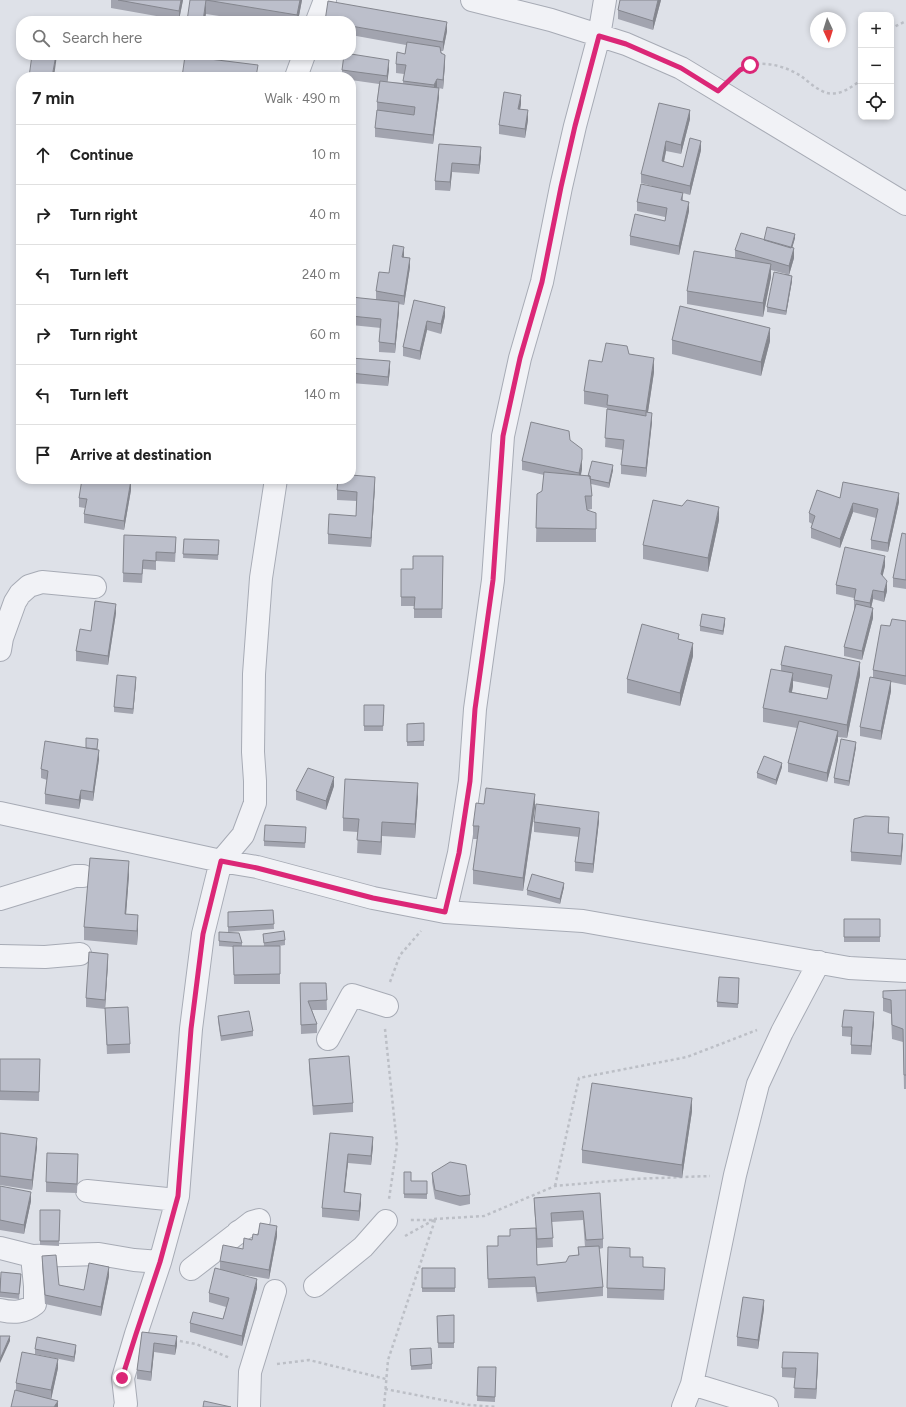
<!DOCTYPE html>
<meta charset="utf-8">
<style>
:root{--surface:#fff;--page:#f2f2f2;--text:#222;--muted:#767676;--line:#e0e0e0}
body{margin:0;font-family:Figtree,sans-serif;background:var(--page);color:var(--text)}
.controls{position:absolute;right:12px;top:12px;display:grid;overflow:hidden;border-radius:8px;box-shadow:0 2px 6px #0003}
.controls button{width:36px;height:36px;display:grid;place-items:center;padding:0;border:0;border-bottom:1px solid var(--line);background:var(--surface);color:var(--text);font:20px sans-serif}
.compass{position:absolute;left:810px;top:12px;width:36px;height:36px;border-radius:50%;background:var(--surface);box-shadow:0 2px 6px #0003;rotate:176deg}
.stop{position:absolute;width:12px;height:12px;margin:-9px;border:3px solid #db2777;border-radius:50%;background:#fff}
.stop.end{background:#db2777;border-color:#fff;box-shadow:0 1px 4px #0008}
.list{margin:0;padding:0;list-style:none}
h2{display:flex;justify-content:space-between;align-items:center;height:52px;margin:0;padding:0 16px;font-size:17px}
h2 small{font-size:13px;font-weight:400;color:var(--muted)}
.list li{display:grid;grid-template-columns:26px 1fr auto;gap:12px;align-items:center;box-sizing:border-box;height:60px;padding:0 16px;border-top:1px solid var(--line)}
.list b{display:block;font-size:15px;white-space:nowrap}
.list em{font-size:13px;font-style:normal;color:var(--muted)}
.icon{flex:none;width:22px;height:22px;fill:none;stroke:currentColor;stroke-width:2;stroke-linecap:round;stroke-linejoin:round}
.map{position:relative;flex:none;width:906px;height:1407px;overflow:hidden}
.search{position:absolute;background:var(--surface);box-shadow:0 2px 6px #0003;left:16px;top:16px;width:340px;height:44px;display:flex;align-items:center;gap:10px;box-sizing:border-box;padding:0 14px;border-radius:16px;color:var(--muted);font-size:15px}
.panel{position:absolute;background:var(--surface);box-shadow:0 2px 6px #0003;left:16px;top:72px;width:340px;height:412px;border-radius:16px}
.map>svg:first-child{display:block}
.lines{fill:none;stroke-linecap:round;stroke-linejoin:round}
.minor-casing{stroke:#a7abb5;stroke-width:24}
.path{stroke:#bcbfc6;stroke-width:2.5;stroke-dasharray:3 3;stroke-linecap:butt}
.minor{stroke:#f1f2f6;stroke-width:22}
.wall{fill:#a2a4af;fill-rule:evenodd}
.shaded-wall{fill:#84868e}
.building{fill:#bcbfcb;stroke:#84868e}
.route{stroke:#db2777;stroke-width:5}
</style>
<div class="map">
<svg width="906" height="1407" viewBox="0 0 906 1407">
<rect width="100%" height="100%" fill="#dee1e8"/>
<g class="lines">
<g class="minor-casing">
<path id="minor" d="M472,0l79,20 75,24 55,24 225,136
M317,21l8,-21
M296,77l8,-22
M0,650l2,-12 13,-36 5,-8 9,-8 13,-4 53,5
M0,813l221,48 36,6 116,31 72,14 138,9 266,47 57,3
M0,899l75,-23h8
M445,912l14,-59 11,-72 5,-72 18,-129 10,-144 17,-78 22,-76 19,-95 14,-61 24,-90 6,-36
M0,956l45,1 35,-3
M328,1039l24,-44 35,11
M87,1191l90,9
M0,1248l32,8 67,-2 35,6 26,2
M191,1269l61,-47 7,-2 -21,12
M315,1286l48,-39 23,-26
M0,1310c13,3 24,3 35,-6v-18l-3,-30
M692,1384l75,23
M249,1406l1,-34 25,-81
M125,1407l1,-3 -3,-26 13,-44 24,-72 18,-66 13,-167 12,-95 18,-73 22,-26 12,-32v-22l-2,-29 1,-78 7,-96 15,-99
M683,1407l9,-23 43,-209 23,-91 24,-52 37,-70"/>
</g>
<path class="path" d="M891,30l3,-3 12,-6
M735,74c18,-17 47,-10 66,2 8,6 16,14 26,17 13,3 25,-6 34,-13
M390,982l10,-27 21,-24
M385,1029l12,116 -8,54
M555,1186l24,-108 108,-21 70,-27
M434,1219l50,-3 71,-30 78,-7 77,-3
M405,1236l29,-16
M174,1340l22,4 34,14
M277,1364l32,-4 77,19
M385,1389l84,16 28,2
M384,1407l4,-47 47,-140h-26"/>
<use href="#minor" class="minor"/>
</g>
<path class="wall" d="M111,0h72l-4,20 -68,-12z
M190,0h112l-4,21h-46l-46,-7z
M661,0l-8,30 -35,-11v-9z
M351,21l96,10 -4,20h-2l4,13 -2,25 -4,-1v9l-6,47 -58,-7v-9l2,-17v-9l2,-18 -28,-4v-3h-9v-7l47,-1 -2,13 16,1 1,-9 -8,-1v-9l9,-10 1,-9 -55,-10z
M183,55h17l-1,3 59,16 -75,-15z
M521,104l-1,6 8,10 -3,18 -26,-4v-9z
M690,110v9l-9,35 -15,-3 -2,11 19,5 18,-17 -11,45 -7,-2v8l6,10 -10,44 -49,-10v-9l35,-15v-4l-28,-6v-9l15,-16 -11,-3v-9z
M439,144l42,13 -2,17 -27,-2 -2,19 -15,-1v-9z
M795,238l-3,10 2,10 -5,17 3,6 -6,34 -19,-3v-5l19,-33 -15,-4v7l-8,40 -76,-13v-13l48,-33v-8l29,-10z
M404,256v1l6,10 -6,38 -5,-1v7l-4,42 -16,-1v-10l2,-14 -30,-3v-28l25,3v-9l13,-18z
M414,300l31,16 -4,18 -14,-4 -7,30 -17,-4v-9z
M672,340l98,1 -9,35 -89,-22z
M629,354l25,18 -6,40 4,10 -6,55 -25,-3v-9l2,-15 -18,-3 2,-39 -23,-4v-13l18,-29z
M351,358l39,12 -2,16 -37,-3z
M570,440l12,29 -1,6 7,1 25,-6 -4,18 -18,-4 1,12v13l-5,1 9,16v16h-60l1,-48 5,-3 2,-16 -22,-5v-9z
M375,486l-4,61 -43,-3v-10l28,-18 1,-15 -20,-1v-10z
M131,490l-7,40 -40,-7v-9l1,-6 -6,-1v-9z
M840,498l59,4 -11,50 -17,-3v-9l5,-22 -23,-6 -13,36 -29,-10v-10l1,-4 -3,-2v-9z
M719,520l-11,52 -65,-13v-14z
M906,534v55l-13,-2v-9z
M124,535l52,11 -1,16 -19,-1v9l-13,-1 -1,14 -19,-1z
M184,539l35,1 -1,20 -35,-2z
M443,556l-1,62h-28v-12h-13v-37h12z
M885,566l-3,10 5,15 -3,11 -11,-3 -2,9 2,10 -11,42 -18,-4v-9l11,-38h-1v-11l-18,-4v-9z
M116,613l-8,52 -32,-4v-10l15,-20z
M906,621v64l-15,-3v9l-10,49 -21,-4v-9l13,-49v-8l17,-44z
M725,623l-2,12 -23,-4v-5z
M679,639l14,17 -13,50 -53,-13v-14z
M781,665l79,10 -13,63 -9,-1v3l-11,42 -39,-10v-9l9,-35 -34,-6v-14l18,-38zM793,681l36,7 -2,11 -35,-7 1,-6z
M136,682l-3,32 -19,-2v-5z
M364,705h20l-1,26h-19z
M424,723v23h-17v-22z
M856,747l-7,39 -15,-3v-5z
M97,749l2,10 -6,42 -12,-2 -2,10 -34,-5v-10l2,-14 -6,-2v-9z
M782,767l-6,18 -19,-7v-5z
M334,786l-8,24 -30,-10v-9z
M418,797l-3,41 -33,-2 -1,19 -24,-2 1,-21 -15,-1v-13z
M484,804l51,3 -12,84 -50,-7v-14l4,-31h-4v-13z
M599,821l-6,52 -18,-2v-9l4,-25 -45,-5v-10z
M889,827v6l14,10 -2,22 -50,-4v-9z
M306,832l-1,16 -41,-2v-5z
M129,875l-3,39 12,15 -1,16 -53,-5v-13z
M564,887l-4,17 -33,-9v-5z
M273,910l1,19 -46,3v-20z
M844,919h36v23h-36z
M263,934l22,6v5l-6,1h1v38h-46l-1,-37 -14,-1v-5l23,2v3h22z
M108,963l-3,46 -19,-2v-9z
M739,978l-1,30 -21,-1v-5z
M300,983h26l1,27h-15l5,14v9l-16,1z
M906,990v99h-2l-1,-47 -11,-3 -1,-25 -8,-3v-20z
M105,1008l25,36v9l-23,1z
M218,1016l35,15v5l-32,5 -3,-20z
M874,1021l-3,34 -20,-1v-17l-9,-1v-9z
M0,1059h40l-1,42 -39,-1z
M309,1059l44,44v9l-40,3 -4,-47z
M692,1111l-10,67 -100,-15v-13z
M0,1133l37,14 -5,43 -32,-5z
M330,1133l43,13 -2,19 -23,-2 -4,29 17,11 -2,18 -37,-4v-9z
M78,1163l-1,30 -31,-1v-10z
M404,1172l7,9h16v18l-23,-1z
M432,1173l38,22v9l-10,2 -25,-7 -3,-17z
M0,1186l31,15 -7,33 -24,-4z
M600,1193l3,46v9l-4,1 4,38v9l-66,6 -2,-15 -47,1 -1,-33 11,-9 38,-18 -2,-21v-9zM583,1220l2,27h-7v8l-12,7 -29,3 -1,-36 1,19 16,-1 -1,-25z
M40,1210h20l-1,36 -19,-1z
M258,1235l19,1 -8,43 -37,-6 25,15 -15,58 -52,-14v-9l33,-4 3,-12 -17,-5v-9l11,-23v-9l23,-12 9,-9z
M42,1256l17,29 25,5 25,-14 -8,40 -56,-12 -3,-39z
M630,1257l13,10 22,10 -1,23 -57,-2v-10z
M422,1268h33v24h-33z
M0,1278l21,1 -2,20 -19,-2z
M764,1309l-6,40 -21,-3v-9z
M454,1315v33h-16l-1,-32z
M142,1332l35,13 -2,10 -21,-3 -3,29 -14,-2v-9z
M35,1349l41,1 -2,12 -39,-8z
M410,1349l22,15v5l-21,1z
M818,1363l-2,36 -22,-1 1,-20 -13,-1v-9z
M478,1367h18l-1,35 -18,-1z
M58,1368l-7,31 7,8 -42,-17v-7z"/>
<path class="shaded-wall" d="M181,0h2l-4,20v-9z
M206,0v14l-1,7h-2z
M300,0h2l-4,21h-1v-6z
M658,0h3l-8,30v-9z
M447,22v9l-4,20v-9z
M56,55h1l-3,22h-2z
M445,55v9l-2,25v-9z
M389,60v9l-2,16v-9z
M437,79v9l-3,6v-9z
M439,88v9l-6,47v-9z
M521,95v9l-3,15v-10z
M528,110v10l-3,18v-9z
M690,110v9l-9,35v-9z
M666,141v10l-4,19v-9z
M701,141v9l-11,45v-9z
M481,147v10l-2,17v-9z
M452,163v9l-2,19v-9z
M689,202v9l-10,44v-9z
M795,234v4l-4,14v-4z
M404,247v9l-2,10v-9z
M794,248v10l-5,17v-9z
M410,258v9l-6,38v-9z
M771,264v13l-8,40v-14z
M792,276v5l-6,34v-4z
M399,302v9l-4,42v-9z
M445,307v9l-4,18v-10z
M427,321v9l-7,30v-9z
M770,328v13l-9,35v-14z
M654,358v14l-8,53v-14z
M390,361v9l-2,16v-9z
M652,413v9l-6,55v-9z
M582,459v10l-3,14v-10z
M613,465v5l-4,18v-5z
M375,477v9l-4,61v-9z
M131,480v10l-7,40v-9z
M899,493v9l-11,50v-9z
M853,503v9l-13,36v-9z
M719,507v13l-11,52v-14z
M885,556v10l-4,17v-9z
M887,581v10l-3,11v-10z
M873,590v9l-3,14v-10z
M116,604v9l-8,52v-9z
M873,608v10l-11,42v-9z
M725,618v5l-2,12v-4z
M693,643v13l-13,50v-13z
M860,662v13l-13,63v-13z
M793,673v13l-4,19v-13z
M136,677v5l-3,32v-5z
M891,681v10l-10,49v-9z
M838,731v9l-11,42v-9z
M856,742v5l-7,39v-5z
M99,750v9l-6,42v-9z
M782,763v4l-6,18v-5z
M334,777v9l-8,24v-9z
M418,783v14l-3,41v-14z
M81,790v9l-2,10v-9z
M535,794v13l-12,84v-13z
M599,812v9l-6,52v-9z
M382,822v14l-1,19v-13z
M903,834v9l-2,22v-9z
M129,861v14l-4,53v-14z
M564,883v4l-4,17v-5z
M138,915v14l-1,16v-14z
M108,954v9l-3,46v-9z
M874,1012v9l-3,34v-9z
M692,1098v13l-10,67v-13z
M373,1137v9l-2,19v-9z
M37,1138v9l-5,43v-10z
M348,1154v9l-4,38v-9z
M31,1192v9l-7,33v-9z
M361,1194v9l-2,18v-10z
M277,1226v10l-8,43v-9z
M109,1267v9l-8,40v-9z
M257,1279v9l-15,58v-10z
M764,1300v9l-6,40v-9z
M10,1336v5l-10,22v-4z
M177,1336v9l-2,10v-9z
M154,1343v9l-3,29v-9z
M76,1345v5l-2,12v-5z
M818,1353v10l-2,36v-10z
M58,1359v9l-7,32v-10z
M58,1401v6h-4z"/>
<path class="building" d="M118,0h63l-2,11z
M190,0h110l-3,15 -91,-15 -3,21h-16z
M620,0h38l-5,21 -35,-11z
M328,1l119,21 -4,20 -92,-16v-5h-26z
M407,42l33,5 1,6 4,2 -2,25 -6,-1 -3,6 -31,-4 3,-16 -10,-1 1,-12 8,2z
M351,54l38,6 -2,16 -45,-6 2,-15h7z
M32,55h24l-4,22h-23z
M185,56l73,9 -2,12h-74z
M380,81l59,7 -6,47 -58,-7 2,-18 37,5 1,-8 -38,-5z
M504,92l17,3 -3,14 10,1 -3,19 -26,-4z
M659,103l31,7 -9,35 -15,-4 -4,20 21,6 7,-29 11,3 -11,45 -49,-12z
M439,144l42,3 -2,18 -27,-2 -2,19 -15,-1z
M641,184l42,9 -2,7 8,2 -10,44 -49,-10 5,-22 30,7 2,-13 -30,-6z
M767,227l28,7 -4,14 -27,-8z
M741,233l53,15 -5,18 -54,-16z
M393,245l11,2 -2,10 8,1 -6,38 -28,-5 3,-19 10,1z
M694,251l77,13 -8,39 -76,-12z
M774,272l18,4 -6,35 -19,-4z
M351,297l48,5 -4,42 -16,-2 2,-23 -30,-3z
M414,300l31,7 -4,17 -14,-3 -7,30 -17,-4z
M680,306l90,22 -9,34 -89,-22z
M606,343l21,3 2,8 25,4 -8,53 -39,-6 1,-10 -24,-4 5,-31 13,2z
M351,358l39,3 -2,16 -37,-4z
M607,409l39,7v-4l6,1 -6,55 -25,-3 3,-25 -19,-2z
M531,422l38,9 1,9 12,9v10l-3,14 -57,-12z
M592,461l21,4 -4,18 -19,-4v-3h-2z
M544,472l46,4 2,20h-7l2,14 9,3v16l-60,-1 1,-34 5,-3z
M351,475l24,2 -4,61 -43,-4 1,-20 27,2 1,-24 -20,-2 1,-11h13z
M82,479h41l8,1 -7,41 -40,-7 3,-15 -8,-1z
M843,482l56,11 -11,50 -17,-3 7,-31 -25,-6 -13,36 -29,-11 4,-12 -6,-3 8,-23 23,8z
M653,500l29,6 5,-6 32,7 -11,51 -65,-13z
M902,533l4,1v46l-13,-2z
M124,535l52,2 -1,16 -19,-1v9l-13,-1 -1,14 -19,-1z
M184,539l35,1 -1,15 -35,-1z
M845,547l40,9 -4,18 6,7 -3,11 -11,-2 -3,13 -16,-3 2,-11 -20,-4z
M413,556h30l-1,53h-28l1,-12h-14v-28h12z
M95,601l21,3 -8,52 -32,-5 4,-22 11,2z
M856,604l17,4 -11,43 -18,-4z
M702,614l23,4 -2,13 -23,-5z
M892,619l14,2v55l-33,-6 8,-45 9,1z
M642,624l37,10 -1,5 15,4 -13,50 -53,-14z
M785,646l75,16 -13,63 -84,-17 8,-39 22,4 -4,19 38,7 5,-24 -51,-10z
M117,675l19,2 -3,32 -19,-2z
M870,677l21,4 -10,50 -21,-4z
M364,705h20l-1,21h-19z
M799,721l39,10 -11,42 -39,-10z
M424,723v18l-17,1v-18z
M86,738l12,1 -1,10 -11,-1z
M841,739l15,3 -7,39 -15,-3z
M45,741l54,9 -6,42 -12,-2 -2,10 -34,-6 3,-23 -7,-2z
M764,756l18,7 -6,17 -19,-7z
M308,768l26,9 -8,24 -30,-10z
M345,779l73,4 -3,41 -33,-2 -1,20 -24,-2 2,-21 -16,-1z
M486,788l49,6 -12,84 -50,-8 6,-44h-6l3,-23 8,1z
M536,804l63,8 -6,52 -18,-2 5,-34 -46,-6z
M865,816l24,1 -1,16 15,1 -2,22 -50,-4 3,-33z
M265,825l41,2 -1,16 -41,-2z
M90,858l39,3 -4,53 13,1 -1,16 -53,-4z
M532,874l32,9 -4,16 -33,-9z
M273,910l1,14 -46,3v-15z
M844,919h36v18h-36z
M284,931l1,9 -21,3 -1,-9z
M219,932l20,1 3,10 -23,-2z
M233,946h47v28l-46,1z
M89,952l19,2 -3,46 -19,-2z
M719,977l20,1 -1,26 -21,-2z
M300,983h26l1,17 -19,1 9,23 -16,1z
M906,990v85h-2l-1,-46 -11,-4 -1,-25 -8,-2v-7z
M128,1007l2,37 -23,1 -2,-37z
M844,1010l30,2 -3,34 -20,-1 1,-18h-10z
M249,1011l4,20 -32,5 -3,-20z
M349,1056l4,47 -40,3 -4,-47z
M0,1059h40l-1,33 -39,-1z
M592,1083l100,15 -10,67 -100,-15z
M0,1133l37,5 -5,42 -32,-4z
M330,1133l43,4 -2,19 -23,-2 -4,38 17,2 -2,17 -37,-3z
M47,1153l31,1 -1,30 -31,-2z
M450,1162l16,3 4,30 -10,1 -25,-6 -3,-17z
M404,1172h7v9h16v13h-23z
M0,1186l31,6 -7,33 -24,-5z
M600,1193l3,46 -17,1 -3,-29 -32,2 2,25 -16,1 -3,-41z
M40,1210h20l-1,31h-19z
M260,1223l17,3 -8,44 -49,-9 3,-16 20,4 1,-11 8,2 1,-6 5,1z
M536,1228l1,37 29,-3 3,-6 10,-1 -1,-8 21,-1 4,41 -66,6 -2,-16 -47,2 -1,-33h11v-10h12v-7z
M608,1247l22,1v9h13v10l22,1 -1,22 -57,-2z
M56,1255l3,30 25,5 5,-27 20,4 -8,40 -56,-12 -3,-39z
M215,1268l42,11 -15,57 -52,-13 3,-11 30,7 6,-21 -20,-5z
M422,1268h33v20h-33z
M1,1272l20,2 -2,20 -19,-2z
M743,1297l21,3 -6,40 -21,-3z
M454,1315v28h-16l-1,-27z
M142,1332l35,4 -2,10 -21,-3 -3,29 -14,-2z
M0,1336h10l-10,23z
M37,1337l39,8 -2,12 -39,-8z
M431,1348l1,16 -21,2 -1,-17z
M22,1352l36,7 -7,31 -35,-7z
M783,1352l35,1 -2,36 -22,-1 2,-20h-14z
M478,1367h18l-1,30 -18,-1z
M15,1390l43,11 -4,6h-43z
M204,1401l27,6h-28z"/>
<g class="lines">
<path class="route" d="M122,1378l14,-44 24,-72 18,-66 13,-167 12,-95 18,-73 36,7 116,30 72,14 14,-59 11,-72 5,-72 18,-129 10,-144 17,-78 22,-76 19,-95 14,-61 24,-90 27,8 55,24 37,23 22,-21 10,-5"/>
</g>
</svg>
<div class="controls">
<button>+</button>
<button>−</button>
<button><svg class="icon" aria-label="locate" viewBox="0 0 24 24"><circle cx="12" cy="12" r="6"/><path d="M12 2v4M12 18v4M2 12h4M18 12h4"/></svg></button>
</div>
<svg class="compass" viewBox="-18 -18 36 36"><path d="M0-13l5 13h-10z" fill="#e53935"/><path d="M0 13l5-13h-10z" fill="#767676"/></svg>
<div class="stop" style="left:750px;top:65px"></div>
<div class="stop end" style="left:122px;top:1378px"></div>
<div class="search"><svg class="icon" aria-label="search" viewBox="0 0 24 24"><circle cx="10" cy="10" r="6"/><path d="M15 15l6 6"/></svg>Search here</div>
<section class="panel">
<h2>7 min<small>Walk · 490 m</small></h2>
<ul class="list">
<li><svg class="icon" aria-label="ahead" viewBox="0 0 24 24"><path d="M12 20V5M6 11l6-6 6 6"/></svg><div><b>Continue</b></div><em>10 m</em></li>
<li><svg class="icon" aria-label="right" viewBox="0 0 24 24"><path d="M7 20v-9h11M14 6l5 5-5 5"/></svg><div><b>Turn right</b></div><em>40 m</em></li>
<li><svg class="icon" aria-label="left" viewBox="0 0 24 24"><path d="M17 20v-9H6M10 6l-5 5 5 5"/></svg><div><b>Turn left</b></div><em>240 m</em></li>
<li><svg class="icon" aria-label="right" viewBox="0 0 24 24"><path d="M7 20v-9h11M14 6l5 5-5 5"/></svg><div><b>Turn right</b></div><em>60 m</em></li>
<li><svg class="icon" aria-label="left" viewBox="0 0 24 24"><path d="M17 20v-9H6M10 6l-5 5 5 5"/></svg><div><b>Turn left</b></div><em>140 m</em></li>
<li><svg class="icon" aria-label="arrive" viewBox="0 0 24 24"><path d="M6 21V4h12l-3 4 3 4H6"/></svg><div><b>Arrive at destination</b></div></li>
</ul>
</section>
</div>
